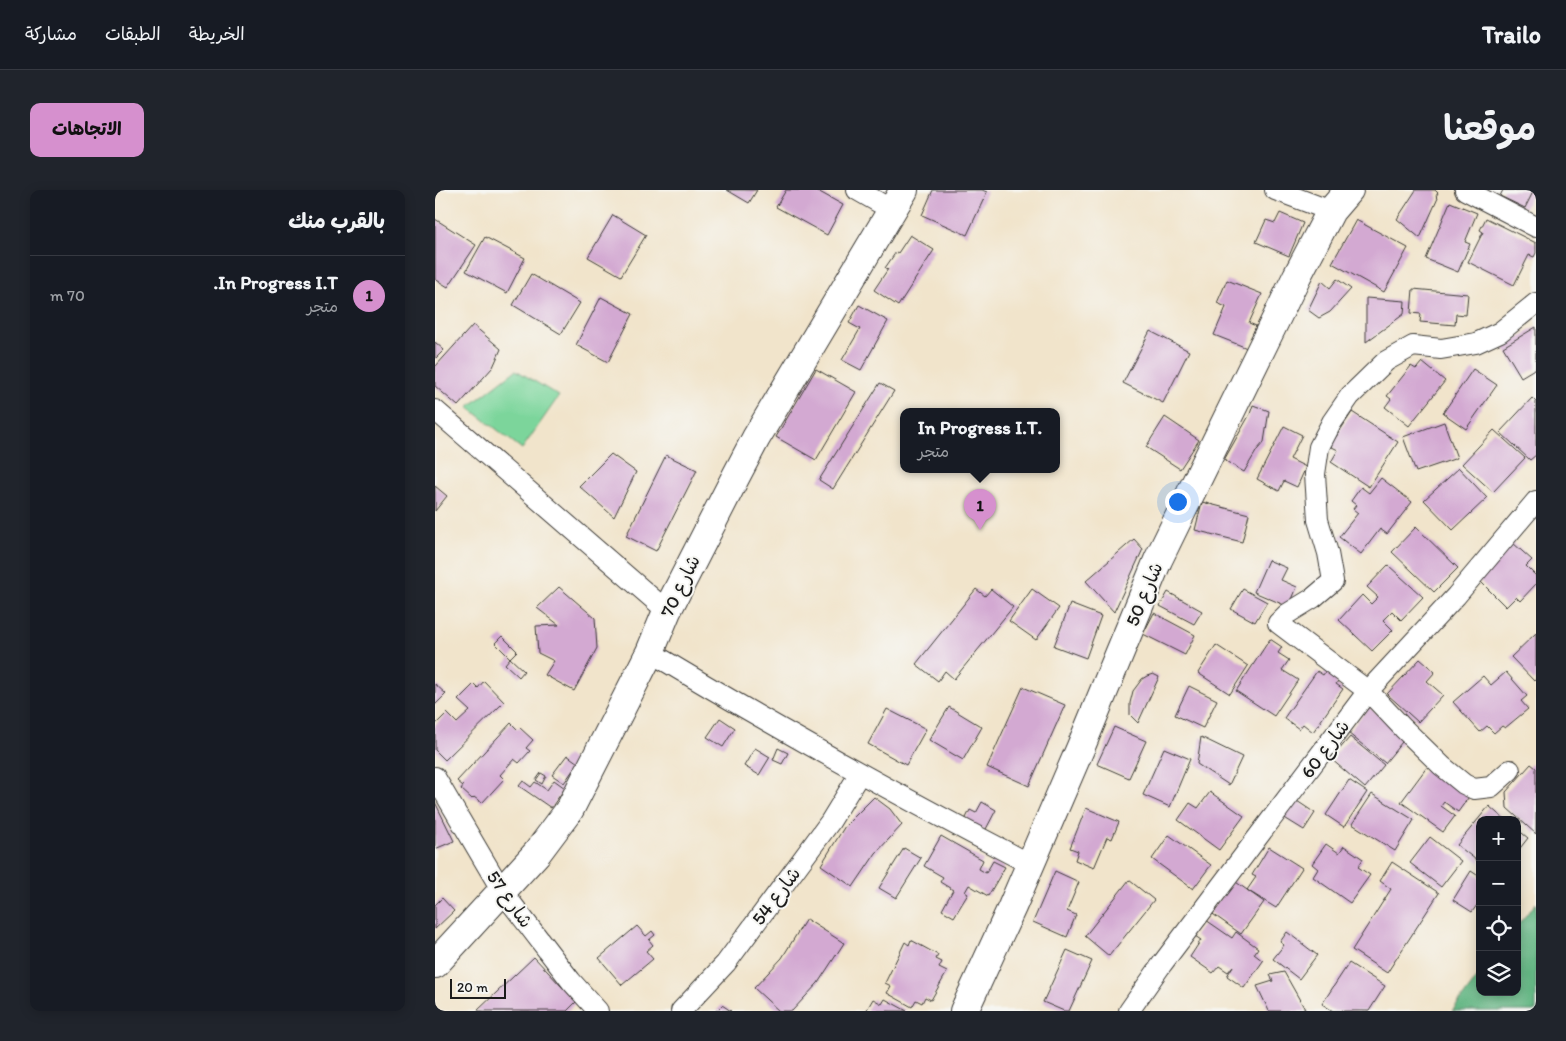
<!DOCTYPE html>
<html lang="ar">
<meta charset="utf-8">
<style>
:root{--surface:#171b24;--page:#20242c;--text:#f1f3f6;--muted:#9ea1a6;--line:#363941;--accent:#d690ce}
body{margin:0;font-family:Itim,"Playpen Sans Arabic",sans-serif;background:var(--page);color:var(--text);direction:rtl}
.controls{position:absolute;right:15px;bottom:15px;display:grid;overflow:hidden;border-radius:10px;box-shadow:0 2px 12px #0003}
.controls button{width:45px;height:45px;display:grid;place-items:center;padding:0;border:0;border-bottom:1px solid var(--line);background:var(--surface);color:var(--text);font:25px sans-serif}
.scale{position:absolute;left:15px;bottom:12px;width:56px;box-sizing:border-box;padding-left:5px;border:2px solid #1c1c1c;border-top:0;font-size:14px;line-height:18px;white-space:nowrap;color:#1c1c1c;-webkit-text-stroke:4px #f6f6f2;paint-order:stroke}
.you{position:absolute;left:742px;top:311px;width:18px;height:18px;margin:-12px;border:4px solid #fff;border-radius:50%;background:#1a73e8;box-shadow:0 0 0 8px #1a73e833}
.badge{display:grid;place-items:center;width:32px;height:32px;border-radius:50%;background:var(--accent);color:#111;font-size:16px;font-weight:700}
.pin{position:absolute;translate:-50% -41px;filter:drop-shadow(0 1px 2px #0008)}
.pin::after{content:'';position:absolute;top:26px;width:18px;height:15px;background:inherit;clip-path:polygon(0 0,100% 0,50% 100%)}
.popup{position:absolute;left:465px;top:218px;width:160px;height:65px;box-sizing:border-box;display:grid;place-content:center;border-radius:10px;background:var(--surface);filter:drop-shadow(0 1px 4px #0005);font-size:16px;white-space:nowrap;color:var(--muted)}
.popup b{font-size:19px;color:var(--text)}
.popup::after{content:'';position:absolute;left:50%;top:100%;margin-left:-10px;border:10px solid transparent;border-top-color:var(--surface)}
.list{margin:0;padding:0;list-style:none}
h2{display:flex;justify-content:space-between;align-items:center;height:65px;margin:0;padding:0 20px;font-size:21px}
h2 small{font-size:16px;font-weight:400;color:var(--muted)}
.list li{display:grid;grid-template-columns:32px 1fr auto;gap:15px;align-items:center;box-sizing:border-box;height:80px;padding:0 20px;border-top:1px solid var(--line)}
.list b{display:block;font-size:19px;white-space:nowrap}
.list p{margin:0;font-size:16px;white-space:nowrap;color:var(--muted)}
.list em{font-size:16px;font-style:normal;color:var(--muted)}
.icon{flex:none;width:28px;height:28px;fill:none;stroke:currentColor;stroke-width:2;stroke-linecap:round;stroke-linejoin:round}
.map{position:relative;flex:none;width:1101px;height:821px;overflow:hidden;direction:ltr;border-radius:10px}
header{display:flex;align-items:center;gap:30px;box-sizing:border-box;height:70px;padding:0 25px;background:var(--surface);border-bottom:1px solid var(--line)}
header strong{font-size:24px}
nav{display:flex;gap:28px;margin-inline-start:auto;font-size:18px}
.intro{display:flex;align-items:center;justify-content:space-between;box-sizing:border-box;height:120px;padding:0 30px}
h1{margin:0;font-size:35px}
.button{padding:12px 22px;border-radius:10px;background:var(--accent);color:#111;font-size:18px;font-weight:700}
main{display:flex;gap:30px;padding:0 30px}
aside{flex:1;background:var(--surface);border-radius:10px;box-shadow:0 2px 12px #0003}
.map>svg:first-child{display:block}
.green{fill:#7bd59b;stroke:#4c785c}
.forest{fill:#64b683;stroke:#406950}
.building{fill:#d3a9d2}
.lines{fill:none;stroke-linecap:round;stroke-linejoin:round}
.street-casing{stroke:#3c3a36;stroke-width:22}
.secondary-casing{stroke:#3c3a36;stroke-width:30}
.street{stroke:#fff;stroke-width:20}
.secondary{stroke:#fff;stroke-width:28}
.labels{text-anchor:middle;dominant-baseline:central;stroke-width:4;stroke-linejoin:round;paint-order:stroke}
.street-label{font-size:19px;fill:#1c1c1c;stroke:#f6f6f2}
</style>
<header>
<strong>Trailo</strong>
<nav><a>الخريطة</a><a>الطبقات</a><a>مشاركة</a></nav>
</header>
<div class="intro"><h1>موقعنا</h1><a class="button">الاتجاهات</a></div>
<main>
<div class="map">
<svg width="1101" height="821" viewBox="0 0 1101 821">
<rect width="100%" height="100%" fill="#f6f6f2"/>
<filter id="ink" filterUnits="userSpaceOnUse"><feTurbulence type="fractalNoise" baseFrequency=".02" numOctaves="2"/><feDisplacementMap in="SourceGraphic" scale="10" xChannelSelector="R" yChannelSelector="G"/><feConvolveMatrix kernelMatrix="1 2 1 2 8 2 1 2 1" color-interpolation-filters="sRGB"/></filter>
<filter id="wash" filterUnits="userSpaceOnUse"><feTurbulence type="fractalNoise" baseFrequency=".0096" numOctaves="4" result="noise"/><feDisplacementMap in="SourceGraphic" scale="20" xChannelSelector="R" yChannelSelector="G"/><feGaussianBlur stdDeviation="1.12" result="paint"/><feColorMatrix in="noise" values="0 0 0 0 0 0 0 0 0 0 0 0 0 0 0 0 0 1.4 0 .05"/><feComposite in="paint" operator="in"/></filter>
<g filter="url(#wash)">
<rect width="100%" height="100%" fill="#f1e4cb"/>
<path class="green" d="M81,180l43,26 -37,53 -54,-42z"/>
<path class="forest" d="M1101,713v108h-84l28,-37v18h37v-66z"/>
<g id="blocks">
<path class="building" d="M292,0h30l-8,13z
M351,0h30l27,15 -16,30 -51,-28z
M498,0h49l5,2 -20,43 -45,-20z
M981,0h19l3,3 -2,3 2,2 -18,40 -23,-19z
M1068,0h31l-9,18 -25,-12z
M1015,12l27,11 -12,29 5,2 -12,28 -32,-13z
M845,23l23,10 -14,33 -33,-14 10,-22 9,3z
M178,25l33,20 -25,41 -33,-19z
M1051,28l50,25v10l-2,4 -5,-2 -15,30 -46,-23 15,-30 -3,-2z
M0,29l41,26 -28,42 -13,-8z
M921,30l52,28 -24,44 -52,-29z
M475,45l24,15 -36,56 -24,-16 14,-21 -3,-1 11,-16 2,1z
M50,47l40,21 -18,35 -41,-22z
M96,84l49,29 -19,31 -48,-29z
M902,89l14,10 -21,23 -11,6 -11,-8 14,-29 8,7z
M792,90l35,14 -13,29 7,3 -9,22 -33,-13 12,-28 -9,-4z
M978,99l55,5 -2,21 -10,-1 -1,11 -35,-3 1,-8 -10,-1z
M166,107l32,17 -25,48 -32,-17z
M931,108l39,3 -1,13 -38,28z
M424,115l29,16 -27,49 -19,-10 18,-31 -11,-6z
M38,135l28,24 -8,18 -35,39 -23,-20v-19z
M1101,137v41l-15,9 -18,-30z
M715,141l39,20 -26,52 -40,-20z
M0,152l9,8 -9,9z
M987,172l23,19 -36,45 -24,-19 6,-8 -4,-3 24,-30 5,3z
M381,179l40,23 -40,68 -40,-23z
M1038,179l24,16 -31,44 -23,-16z
M445,193l14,8 -61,98 -14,-9z
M1097,208l4,4v53l-6,5 -30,-28z
M818,215l16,6 -5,31 -7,8 -13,22 -20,-12 26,-46z
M917,222l46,30 -29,45 -38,-25 7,-12 -8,-4z
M730,227l34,23 -19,29 -34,-22z
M1009,232l13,36 -41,14 -13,-35z
M849,236l18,9 -12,24 16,8 -9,20 -13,-6 -5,10 -22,-12z
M1059,240l31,28 -32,34 -31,-28z
M176,264l25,18 -22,45 -35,-31z
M231,265l31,15 -41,81 -30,-15z
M1024,278l28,30 -34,32 -29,-30z
M946,288l31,24 -25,32 -7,-5 -19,25 -22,-17 19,-24 -5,-4 3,-4 -5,-4 10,-14 8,6z
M0,296l12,10 -12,15z
M767,312l47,12 -7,28 -47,-12z
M981,337l42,41 -24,24 -42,-40z
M699,349l9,10 -29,63 -28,-31z
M1078,353l19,17 -6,6 10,10v8l-16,17 -4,-4 -10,10 -28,-28z
M833,370l19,8 -6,12 16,7 -8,20 -35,-15z
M953,375l35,32 -22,23 -9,-9 -9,9 10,10 -21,21 -33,-31 23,-25 9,9 7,-7 -11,-10z
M124,397l36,31 2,30 -23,43 -29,-16 9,-14 -16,-8 -2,-27 23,-1 -22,-17z
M541,399l9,7 6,-7 22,18 -59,72 -9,-8 -7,10 -22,-17z
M597,399l27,19 -23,32 -27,-19z
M808,399l24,13 -12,20 -24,-13z
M733,402l34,19 -8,13 -34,-18z
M635,414l31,12 -15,42 -32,-12z
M719,423l41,22 -10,20 -42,-21z
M1101,443v46l-2,2 -23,-24z
M67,446l15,15 -7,7 -15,-15z
M835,449l12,8 -4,6 11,7 -7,10 16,10 -24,36 -38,-25z
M781,455l32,21 -18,28 -32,-21z
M75,468l14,13 -5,6 -14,-13z
M985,469l15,13 -8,9 16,14 -25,27 -31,-28z
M893,478l13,8 -5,8 7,5 -30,43 -10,-8 -4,5 -15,-11 33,-47 6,4z
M1071,482l21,24 -6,5 7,8 -23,19 -3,-2 -8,7 -7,-7 -7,6 -27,-30 30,-26 8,9z
M718,484l6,3 -21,46 -8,-8v-12l3,-12 9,-12 5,-3z
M49,491l20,21 -59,58 -10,-10v-25l12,-12 10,10 13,-12 -12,-11 16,-16 4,4z
M0,494l11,10 -11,11z
M754,496l28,14 -14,28 -28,-13z
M588,497l42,18 -36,81 -42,-19z
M514,517l33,20 -19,33 -34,-20z
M934,517l37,30 -21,26 -37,-30z
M452,519l39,20 -20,36 -38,-21z
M285,528l15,10 -12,19 -16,-10z
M76,533l6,6 2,-2 14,13 -7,8 4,3 -11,12 -5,-4 -14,16 4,4 -22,24 -8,-6 -2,2 -11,-10 2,-3 -6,-5z
M679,537l32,14 -17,37 -32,-14z
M766,547l41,20 -13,28 -32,-21z
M915,547l34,28 -19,23 -34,-29z
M320,558l15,9 -11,18 -15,-9z
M343,558l10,5 -6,11 -9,-4z
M729,558l26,11 -20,48 -27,-12z
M132,565l11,8 -14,20 -12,-8z
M995,573l41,31 -13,18 -14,-10 -3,4 14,10 -12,16 -42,-30z
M1096,574l5,4v66l-29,-26 -1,-16z
M106,583l5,3 -4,8 -6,-4z
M119,590l11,8 -14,20 -32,-22 4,-5 8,6 4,-5 12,8z
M914,590l18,12 -23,35 -18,-12z
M775,602l34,24 -25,34 -41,-30 12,-17 8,5z
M937,604l42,26 -19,31 -43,-27z
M439,607l16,12 12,16 -26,28 -23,34 -32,-22 24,-39z
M859,609l21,14 -11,17 -21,-13z
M0,612l19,39 -19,8z
M547,612l14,8 -11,21 -20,-11 5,-10 6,3z
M1054,616l16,14h-25v43l-23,-18z
M651,618l33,14 -7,17 -5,-2 -13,31 -19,-8 3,-9 -8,-3z
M1082,639l11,9 -11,14z
M734,645l42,30 -18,24 -41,-30z
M506,646l42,24 -4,9 7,4 7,-12 12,6 -17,29 -19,-11 -4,7 3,2 -14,23 -12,-7 11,-20 -13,-8 3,-5 -19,-11z
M995,647l31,24 -20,26 -31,-24z
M891,654l13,9 5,-7 19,13 -5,8 12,8 -20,28 -37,-26 5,-8 -6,-5z
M834,657l33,21 -26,40 -29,-18 9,-13 -4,-2z
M469,658l17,10 -25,40 -17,-10z
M957,672l47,31 -52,80 -35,-23 39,-61 -11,-8z
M620,681l24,11 -12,29 9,4 -9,22 -34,-15z
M1036,681l9,6v24l-8,11 -19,-12z
M694,690l25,20 -45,56 -24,-20z
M798,690l31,22 -23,32 -31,-22z
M7,708l12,13 -19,18v-24z
M371,729l38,24 -26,40 -26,28h-13l-25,-23 28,-30z
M771,730l26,18 4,-6 22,16 -4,6 9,7 -19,27 -17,-12 6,-10 -5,6 -9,-6 -6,7 -23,-16 11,-17 -6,-4z
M202,736l9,10 6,-5 3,4 -6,5 4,5 -7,6 7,8 -31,26 -23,-27z
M852,742l30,23 -18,24 -26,-20 11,-14 -4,-3z
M476,750l27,15 -2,4 6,3 -3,6 8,4 -16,28 -6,-3 -3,6 -6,-3 -4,7 -25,-14 4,-7 -6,-3 20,-41 4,3z
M632,760l25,11 -23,50h-5l-21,-9z
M99,767l42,45 -9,9h-90z
M914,773l36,23 -16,25h-36l-11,-7z
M849,782l22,39h-37l-12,-25 16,-5 -3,-6z
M438,809l9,5 3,-5 22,12h-41z
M287,815l9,6h-15z"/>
</g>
</g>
<g filter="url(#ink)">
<use href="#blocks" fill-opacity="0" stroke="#3c3a36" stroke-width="1"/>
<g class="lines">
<g class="street-casing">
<path id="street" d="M422,0l35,20
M840,0l56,21
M1030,0l71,37
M0,220l232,201
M215,462c124,75 251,145 380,212
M1075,580l-19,17 -17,2 -10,-5 -22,-18 -39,-38 -35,-37 -90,-68 9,-9 26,-16 20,-17 -5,-28 -10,-33 -3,-46 4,-27 13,-25 18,-26 36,-35 27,-15 28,3 35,-6 24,-11 36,-29
M0,587l67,114 69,90 27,30
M246,821l45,-48 104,-141 30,-49
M694,821l33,-47 206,-273 88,-95 80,-95"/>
</g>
<g class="secondary-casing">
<path id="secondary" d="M0,774l102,-111 33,-44 80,-157 17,-41 68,-133 21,-40 148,-248
M529,821l48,-104 68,-158 78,-189 139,-284 34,-65 18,-21"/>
</g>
<use href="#street" class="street"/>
<use href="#secondary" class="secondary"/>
</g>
</g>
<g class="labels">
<g class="street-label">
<text transform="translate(245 396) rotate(-64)">شارع 70</text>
<text transform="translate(709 404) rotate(-67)">شارع 50</text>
<text transform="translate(890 559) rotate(-53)">شارع 60</text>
<text transform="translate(341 706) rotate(-53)">شارع 54</text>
<text transform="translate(75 709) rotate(55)">شارع 57</text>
</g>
</g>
</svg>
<div class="controls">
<button>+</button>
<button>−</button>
<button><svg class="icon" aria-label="locate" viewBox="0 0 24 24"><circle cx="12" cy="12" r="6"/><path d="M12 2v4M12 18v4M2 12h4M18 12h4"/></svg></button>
<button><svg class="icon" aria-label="layers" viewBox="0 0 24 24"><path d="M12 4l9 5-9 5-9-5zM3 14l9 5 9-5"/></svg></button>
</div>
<div class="scale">20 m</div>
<div class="you"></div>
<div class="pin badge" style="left:545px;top:340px">1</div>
<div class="popup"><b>In Progress I.T.</b>متجر</div>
</div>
<aside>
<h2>بالقرب منك<small></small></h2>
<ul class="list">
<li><span class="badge">1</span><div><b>In Progress I.T.</b><p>متجر</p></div><em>70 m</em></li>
</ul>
</aside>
</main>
